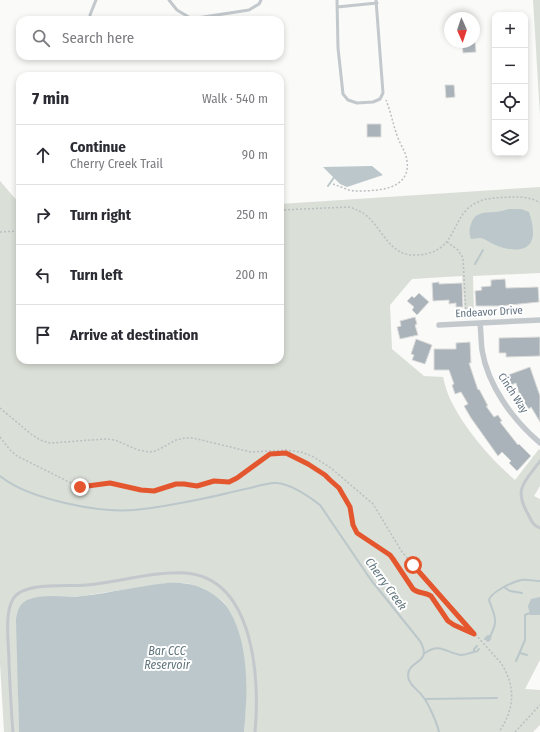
<!DOCTYPE html>
<meta charset="utf-8">
<style>
:root{--surface:#fff;--page:#f7f7f7;--text:#2b2b33;--muted:#7c7c81;--line:#e1e1e2}
body{margin:0;font-family:"Fira Sans Condensed",sans-serif;background:var(--page);color:var(--text)}
.controls{position:absolute;right:12px;top:12px;display:grid;overflow:hidden;border-radius:8px;box-shadow:0 2px 6px #0003}
.controls button{width:36px;height:36px;display:grid;place-items:center;padding:0;border:0;border-bottom:1px solid var(--line);background:var(--surface);color:var(--text);font:20px sans-serif}
.compass{position:absolute;left:444px;top:12px;width:36px;height:36px;border-radius:50%;background:var(--surface);box-shadow:0 2px 6px #0003;rotate:177deg}
.stop{position:absolute;width:12px;height:12px;margin:-9px;border:3px solid #e4572e;border-radius:50%;background:#fff}
.stop.end{background:#e4572e;border-color:#fff;box-shadow:0 1px 4px #0008}
.list{margin:0;padding:0;list-style:none}
h2{display:flex;justify-content:space-between;align-items:center;height:52px;margin:0;padding:0 16px;font-size:17px}
h2 small{font-size:13px;font-weight:400;color:var(--muted)}
.list li{display:grid;grid-template-columns:26px 1fr auto;gap:12px;align-items:center;box-sizing:border-box;height:60px;padding:0 16px;border-top:1px solid var(--line)}
.list b{display:block;font-size:15px;white-space:nowrap}
.list p{margin:0;font-size:13px;white-space:nowrap;color:var(--muted)}
.list em{font-size:13px;font-style:normal;color:var(--muted)}
.icon{flex:none;width:22px;height:22px;fill:none;stroke:currentColor;stroke-width:2;stroke-linecap:round;stroke-linejoin:round}
.map{position:relative;flex:none;width:540px;height:732px;overflow:hidden}
.search{position:absolute;background:var(--surface);box-shadow:0 2px 6px #0003;left:16px;top:16px;width:268px;height:44px;display:flex;align-items:center;gap:10px;box-sizing:border-box;padding:0 14px;border-radius:12px;color:var(--muted);font-size:15px}
.panel{position:absolute;background:var(--surface);box-shadow:0 2px 6px #0003;left:16px;top:72px;width:268px;height:292px;border-radius:12px}
.map>svg:first-child{display:block}
.green{fill:#dadfd7}
.water{fill:#bbc7cb}
.lines{fill:none;stroke-linecap:round;stroke-linejoin:round}
.stream{stroke:#bbc7cb;stroke-width:2}
.building{fill:#aab3b9;stroke:#dcdcda}
.path{stroke:#bbbfc2;stroke-width:1.5;stroke-dasharray:2 2;stroke-linecap:butt}
.lane{stroke:#c3c8cc;stroke-width:3}
.street{stroke:#c3c8cc;stroke-width:5.5}
.route{stroke:#e4572e;stroke-width:5}
.labels{text-anchor:middle;dominant-baseline:central;stroke-width:4;stroke-linejoin:round;paint-order:stroke}
.street-label{font-size:11px;fill:#657683;stroke:#fff}
.water-label{font-size:12px;font-style:italic;fill:#60757c;stroke:#fff}
</style>
<div class="map">
<svg width="540" height="732" viewBox="0 0 540 732">
<rect width="100%" height="100%" fill="#fafaf8"/>
<path class="green" d="M533,0h7v115z
M0,181l20,23v156h260v-156l260,-17v86l-67,3 1,41h-9l-3,-41 -50,3 -22,26 2,44 32,27 19,1c2,8 4,16 8,24 15,30 39,57 64,79l24,-31 1,1v36l-6,10 6,3v161l-15,29 15,1v35l-7,7h-289l2,-28 -1,-37 -2,-16 -8,-27 -10,-21 -22,-15 -17,-5h-19l-85,13 -42,1 -8,2 -15,15 2,118h-15l-4,-69z"/>
<path class="water" d="M372,166l11,9 -36,12 -7,-3 -17,-17z
M509,209h12l8,3c8,24 6,43 -25,36 -8,-2 -14,-6 -20,-9 -4,-2 -9,0 -13,0 -2,-6 -2,-9 0,-15 4,-12 12,-11 23,-12 5,0 10,-2 15,-3z
M167,583c20,-1 35,2 51,15 2,2 5,4 7,6 25,35 23,87 19,128h-225l-3,-112c1,-8 3,-16 11,-20 18,-7 37,-2 55,-4 28,-3 56,-10 85,-13z
M540,597v18h-10l-2,-9 3,-7z"/>
<g class="lines">
<path class="stream" d="M328,186l7,-10
M475,264l8,-14
M0,476c28,23 98,37 134,34 23,-2 48,-7 72,-12 15,-3 29,-7 44,-10 8,-2 19,-6 27,-5 14,1 33,14 43,22l51,75 49,61c13,23 -11,18 -12,34 0,10 11,15 16,23 5,7 13,25 15,34
M505,588l5,3 12,2
M485,639l3,-3 2,1
M487,640l3,-3
M488,641l2,-2c0,-6 5,-10 5,-16 1,-8 -4,-16 -6,-23 2,-8 23,-18 32,-20 6,-1 13,1 19,1
M474,652v-3l3,-3
M425,653c15,-11 21,0 36,2 5,0 8,-2 13,-3 5,-2 1,1 5,-3
M520,653l7,2
M516,661l9,-21v-25l5,-2
M425,699l72,-1"/>
</g>
<path class="building" d="M462,42h13l1,10 -13,1z
M445,85h9l1,12 -9,1z
M367,124h14v13h-14z
M505,279l1,9 32,-1 1,15 -39,4h-24l-1,-15 7,-1 -1,-3 10,-1v-6z
M439,282v2l23,-1 1,24h-7v-4l-7,1v-4l-16,1 -1,-18z
M419,293l10,9 -12,13 -5,-5 2,-3 -7,-6 5,-5 2,2z
M415,317l2,7 -2,1 3,10 -18,4 -3,-12 4,-1 -1,-5z
M540,337v19l-34,1v-4h-7v-15z
M416,339l16,6 -7,19 -13,-4 2,-5 -3,-1z
M470,342l1,21h-2l9,27 1,-1 9,17h-2l8,11 4,-2 4,6 -2,1 18,23 1,-1 12,12 -14,15 -8,-8 2,-2 -9,-9 -4,4 -27,-38 -7,-12 4,-2 -7,-12 -6,2 -3,-9 2,-1 -5,-14h-15v-21h22v-6z
M530,367l10,29v26l-9,-15 -2,2 -4,-5 -6,-11 -3,-10 -5,2 -3,-10z"/>
<g class="lines">
<path class="path" d="M333,184l16,6 5,1c21,0 57,0 53,-30 -1,-9 -6,-15 -9,-23 -5,-13 -7,-26 -12,-38
M280,210l70,-3c7,3 13,5 18,10 16,15 23,40 49,38 43,-2 32,-41 61,-53 10,-5 22,-4 33,-5 9,0 21,0 29,6
M0,232l20,-1
M447,242l11,8 5,8 3,56
M0,408l31,26 9,6 10,3 55,-4 10,1 23,10 11,2 7,-1 20,-11 9,-2h8l58,14 35,-2 15,2 11,4 19,12 42,36 29,48 99,111c15,24 14,45 -2,69
M0,437l10,13 7,6 60,30h13l14,-3h6l41,8 7,-1 18,-6h8l13,2 17,-5h19l28,-20 9,-7h18l37,21c9,11 17,15 24,29 4,9 1,21 8,29 7,8 20,12 29,19 12,10 18,25 27,37 7,5 13,3 18,7l17,25 6,4 19,8
M515,732l25,-27"/>
<path class="lane" d="M169,0l8,10 15,9
M337,0l1,48 5,46 5,6 9,3 16,-1 7,-3 3,-6 -7,-93
M337,7l40,-4
M90,20v-5l6,-15
M184,20l65,-10 10,-6 2,-4
M540,461c-15,21 -27,27 -12,53 3,6 5,12 12,14
M13,732c-2,-23 -3,-46 -4,-70 0,-17 -5,-48 4,-63 10,-18 55,-12 74,-14 33,-3 66,-14 99,-12 69,6 74,108 69,159"/>
<path class="street" d="M480,323c1,9 1,18 2,27 6,36 31,70 58,93
M439,325l101,-5"/>
</g>
<g class="lines">
<path class="route" d="M80,487l30,-4 31,7 13,1 22,-7h8l13,2 17,-5 15,1 8,-4 33,-24 16,-1 22,11 17,11 5,5 9,8 11,19 3,18 4,8 33,22 3,4 20,30c6,5 13,3 18,7l17,25 6,4 20,9 -61,-69"/>
</g>
<g class="labels">
<g class="street-label">
<text transform="translate(489 312) rotate(-3)">Endeavor Drive</text>
<text transform="translate(513 393) rotate(57)">Cinch Way</text>
</g>
<g class="water-label">
<text transform="translate(386 584) rotate(54)">Cherry Creek</text>
<text x="167" y="651">Bar CCC<tspan x="167" dy="14">Reservoir</tspan></text>
</g>
</g>
</svg>
<div class="controls">
<button>+</button>
<button>−</button>
<button><svg class="icon" aria-label="locate" viewBox="0 0 24 24"><circle cx="12" cy="12" r="6"/><path d="M12 2v4M12 18v4M2 12h4M18 12h4"/></svg></button>
<button><svg class="icon" aria-label="layers" viewBox="0 0 24 24"><path d="M12 4l9 5-9 5-9-5zM3 14l9 5 9-5"/></svg></button>
</div>
<svg class="compass" viewBox="-18 -18 36 36"><path d="M0-13l5 13h-10z" fill="#e53935"/><path d="M0 13l5-13h-10z" fill="#7c7c81"/></svg>
<div class="stop" style="left:413px;top:565px"></div>
<div class="stop end" style="left:80px;top:487px"></div>
<div class="search"><svg class="icon" aria-label="search" viewBox="0 0 24 24"><circle cx="10" cy="10" r="6"/><path d="M15 15l6 6"/></svg>Search here</div>
<section class="panel">
<h2>7 min<small>Walk · 540 m</small></h2>
<ul class="list">
<li><svg class="icon" aria-label="ahead" viewBox="0 0 24 24"><path d="M12 20V5M6 11l6-6 6 6"/></svg><div><b>Continue</b><p>Cherry Creek Trail</p></div><em>90 m</em></li>
<li><svg class="icon" aria-label="right" viewBox="0 0 24 24"><path d="M7 20v-9h11M14 6l5 5-5 5"/></svg><div><b>Turn right</b></div><em>250 m</em></li>
<li><svg class="icon" aria-label="left" viewBox="0 0 24 24"><path d="M17 20v-9H6M10 6l-5 5 5 5"/></svg><div><b>Turn left</b></div><em>200 m</em></li>
<li><svg class="icon" aria-label="arrive" viewBox="0 0 24 24"><path d="M6 21V4h12l-3 4 3 4H6"/></svg><div><b>Arrive at destination</b></div></li>
</ul>
</section>
</div>
